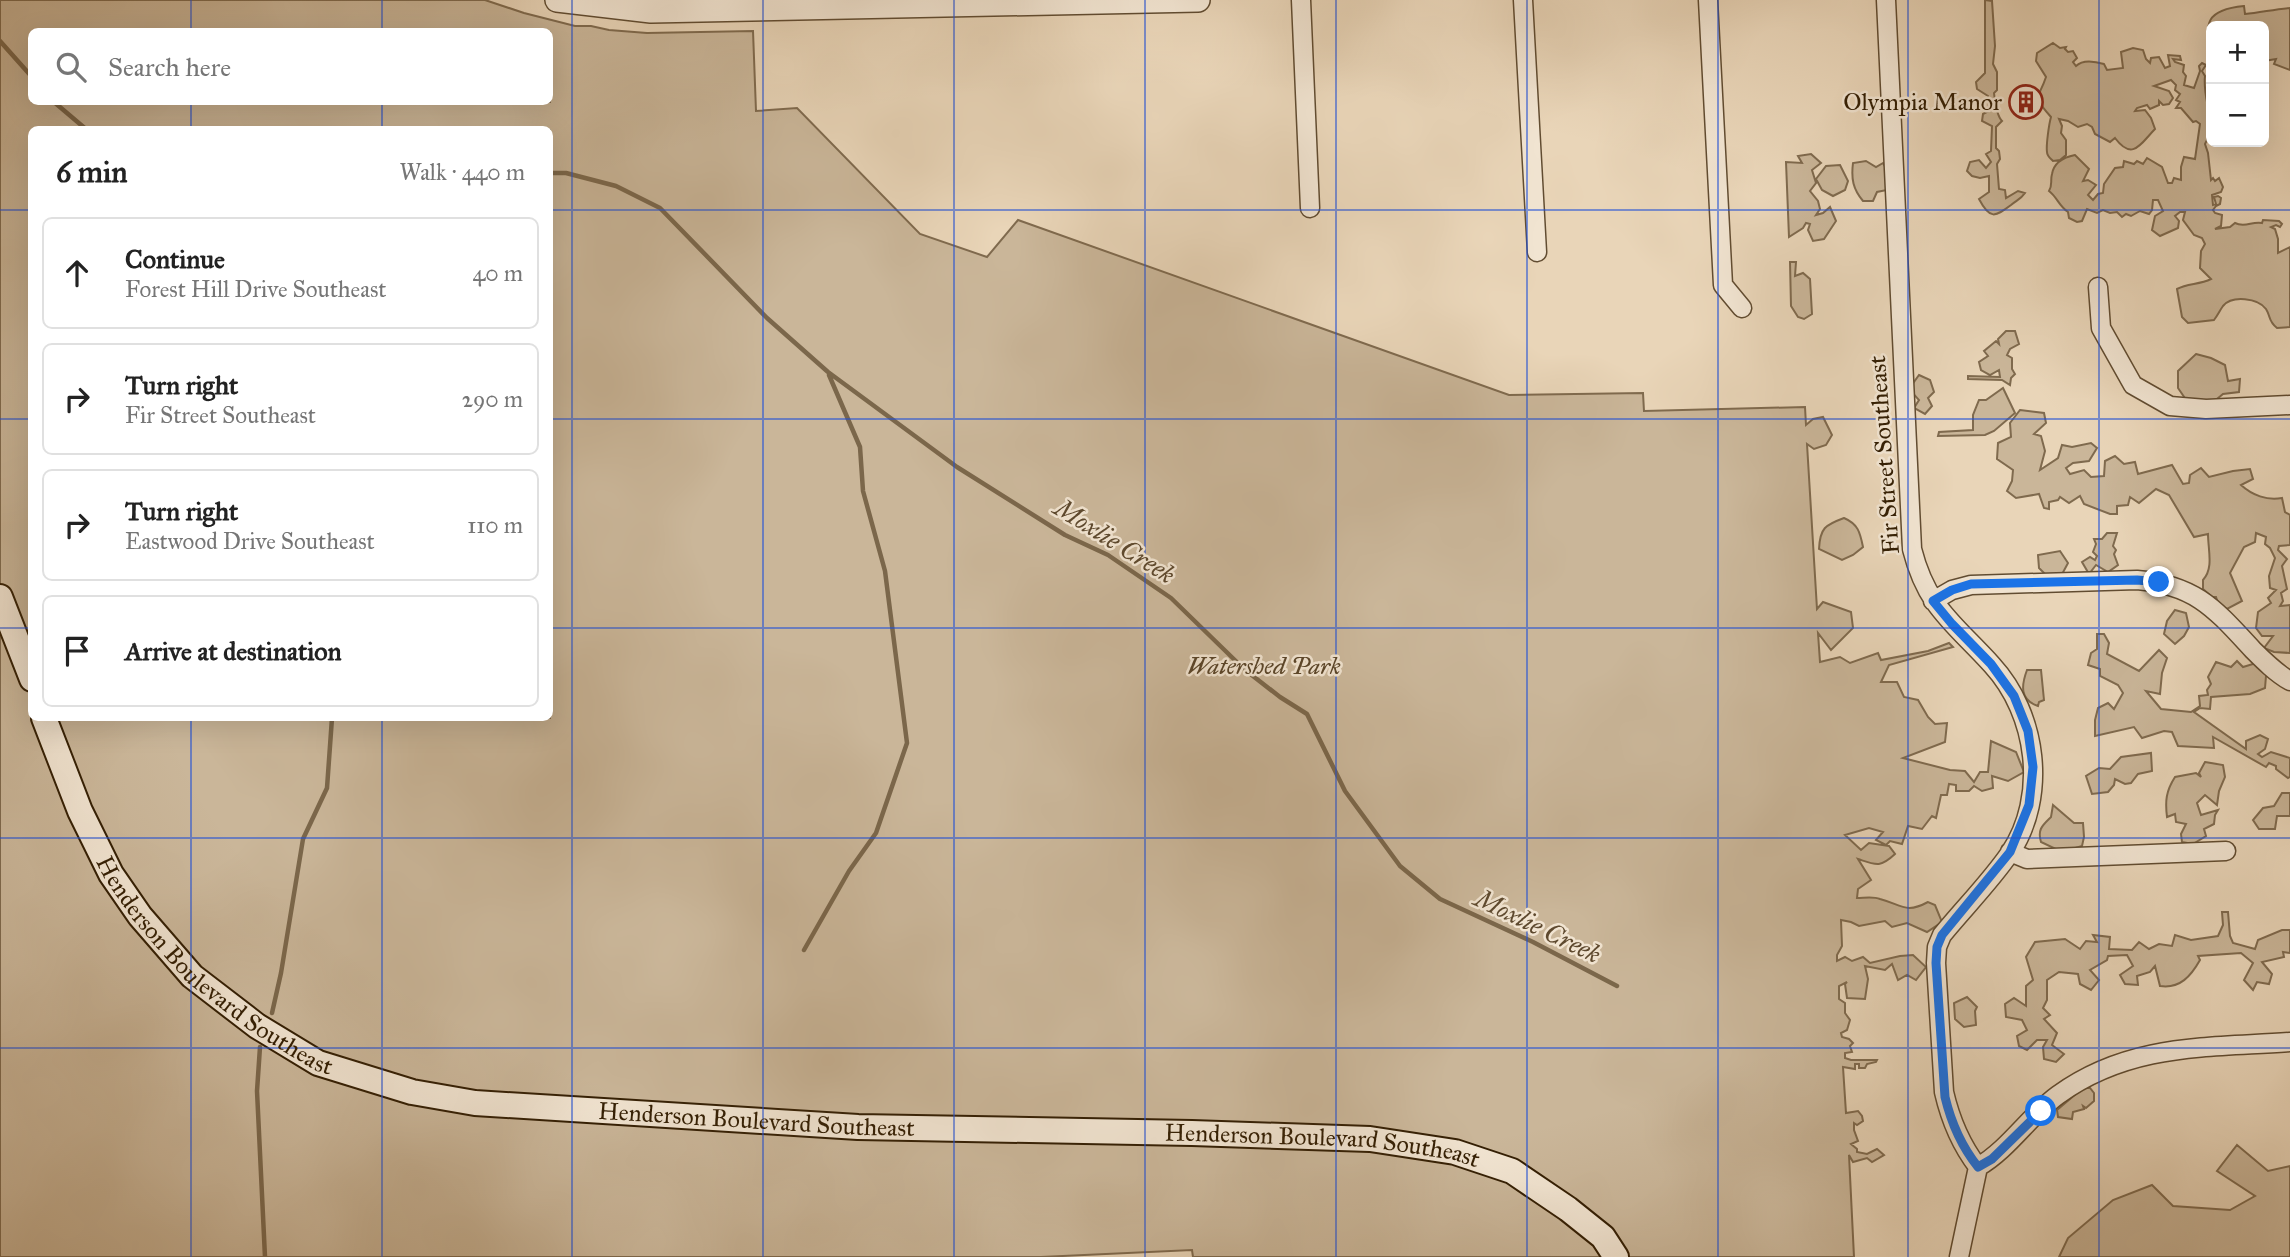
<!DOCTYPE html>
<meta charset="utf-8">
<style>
:root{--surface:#fff;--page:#f2f2f2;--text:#222;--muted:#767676;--line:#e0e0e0}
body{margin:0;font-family:"IM FELL Great Primer",serif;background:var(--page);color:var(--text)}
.controls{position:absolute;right:21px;top:21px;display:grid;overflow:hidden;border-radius:10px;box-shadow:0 7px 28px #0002}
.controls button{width:63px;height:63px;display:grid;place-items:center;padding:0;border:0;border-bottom:2px solid var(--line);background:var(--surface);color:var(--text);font:35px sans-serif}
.stop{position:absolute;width:21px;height:21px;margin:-16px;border:5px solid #1a73e8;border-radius:50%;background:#fff}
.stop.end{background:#1a73e8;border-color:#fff;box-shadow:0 2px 7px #0008}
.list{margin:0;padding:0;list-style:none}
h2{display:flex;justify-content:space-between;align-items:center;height:91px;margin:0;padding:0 28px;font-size:30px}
h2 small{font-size:23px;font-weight:400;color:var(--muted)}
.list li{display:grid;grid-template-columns:46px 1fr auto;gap:21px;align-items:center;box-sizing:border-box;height:112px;margin:0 14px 14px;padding:0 14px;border:2px solid var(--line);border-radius:10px}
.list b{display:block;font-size:26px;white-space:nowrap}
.list p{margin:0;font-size:23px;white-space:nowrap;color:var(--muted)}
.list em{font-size:23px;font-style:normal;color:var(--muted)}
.icon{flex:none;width:38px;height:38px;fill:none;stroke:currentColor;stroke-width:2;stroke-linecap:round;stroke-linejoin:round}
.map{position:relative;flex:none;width:2290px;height:1257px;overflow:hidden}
.search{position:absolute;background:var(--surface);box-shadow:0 7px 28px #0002;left:28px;top:28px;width:525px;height:77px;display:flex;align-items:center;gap:18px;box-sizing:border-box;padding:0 24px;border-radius:10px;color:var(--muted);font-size:26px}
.panel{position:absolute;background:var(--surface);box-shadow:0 7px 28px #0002;left:28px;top:126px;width:525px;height:595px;border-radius:10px}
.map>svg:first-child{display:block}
.green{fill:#cab699;stroke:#7f6a4e;stroke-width:2;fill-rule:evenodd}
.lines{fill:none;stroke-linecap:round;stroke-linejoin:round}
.stream{stroke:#7b674b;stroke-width:4.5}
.minor-casing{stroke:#614c31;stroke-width:21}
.tertiary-casing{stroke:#614c31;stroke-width:26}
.secondary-casing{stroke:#341f04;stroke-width:28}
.minor{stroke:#f1e4d1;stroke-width:18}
.tertiary{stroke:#f1e4d1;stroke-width:23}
.secondary{stroke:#f1e4d1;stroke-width:24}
.route{stroke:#1a73e8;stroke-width:9}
.grid{fill:none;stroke:#1d4ed8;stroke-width:2;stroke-opacity:0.55}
.labels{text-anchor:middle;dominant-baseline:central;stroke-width:5;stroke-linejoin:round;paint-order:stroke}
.poi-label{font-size:24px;fill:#341f04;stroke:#f1e4d1;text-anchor:end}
.street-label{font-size:24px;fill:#341f04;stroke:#f1e4d1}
.park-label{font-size:24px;font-style:italic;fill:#5a4529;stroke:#f1e4d1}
.water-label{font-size:26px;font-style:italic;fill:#5e492e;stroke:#f1e4d1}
</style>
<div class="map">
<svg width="2290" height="1257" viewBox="0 0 2290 1257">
<rect width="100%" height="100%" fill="#e9d5b8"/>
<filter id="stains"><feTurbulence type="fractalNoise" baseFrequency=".00286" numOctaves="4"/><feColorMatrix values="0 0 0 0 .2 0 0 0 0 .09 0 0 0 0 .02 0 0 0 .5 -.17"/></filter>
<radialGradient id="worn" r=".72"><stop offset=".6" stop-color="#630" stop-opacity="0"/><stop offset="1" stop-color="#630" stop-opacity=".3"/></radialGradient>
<path class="green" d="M0,0h485l39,13 51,13h16l18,4 38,3 106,-2 3,80 41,-3 123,126 67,23 31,-37 491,175 134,-2 1,18 161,-4 1,18 7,-6 10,-2 9,18 -6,10 -12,4 -7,-5 10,165 6,-7 28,10 2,16 -22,22 -13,-17 2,29 20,-5 10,6 28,-10 3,7 47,-9 21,-8 4,4 -64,18 -8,17h16l7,15 14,3 10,17 7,7 12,-1 -2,19 -42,16 47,12 15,1 9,11 6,-10h8l3,-31 25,11 8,20 -16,9 -16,-5 1,12 -11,3 -8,-5 -5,5h-13v-6l-7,-1 -2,11h-6l-5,23 -4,-2 -10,13 -14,-3 -6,18 -12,-3 -4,4 -10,-5 7,-8 -14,-4 -24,7 16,15 8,-7 20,3 6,8c-15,14 -19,11 -37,5l13,21 -13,9 -1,9c7,0 16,-2 23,1 22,6 26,15 48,3l7,3 7,17 -15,10 -20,-9 -15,4 -7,-6 -26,5 -8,-4 -10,-2 1,26 -5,9v6l8,-4 7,4 11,-4 7,6 30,-7 13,-1 13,12 -10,13 -9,-5 -9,5 -6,-16 -7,6 -20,-4 3,13 -3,20 -18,-1 -2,-14 2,-2 -8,4v13l6,4v10l5,7 -3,10 -6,3 1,4 7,2 4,4 -3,3 2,6 -7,1v5l6,2h26l-1,2 -9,2 -2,4h-6v-4h-4v5l-12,-2 3,46 12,-2 4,5 1,5 -6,4 -3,-2v7l4,11 -7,3 6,5v3l10,2 10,-5 7,6 -12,7 -5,-4 -14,4 -4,-7 5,102h-661l-1,-7 -151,7h-1041zM32,32h518v70h-518zM32,130h518v588h-518z
M1985,0l7,1 3,45 -2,18 4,8v18l-3,3c1,8 2,22 8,28l-6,6v21l3,3 1,8 -3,5 2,25 6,1 1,8 12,-7 7,2c-4,6 -8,7 -14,12 -16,12 -21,15 -32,-6l10,-7v-16l-9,2 -8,-2 -5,-5 3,-9 9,-2 7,8 5,-6 -5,-8 5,-3 1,-25 -10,-5 1,-7 6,-3 -1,-15 -11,-7 -1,-7 9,-9z
M2244,6l1,8c15,-1 29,-5 45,-6v62l-16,-6 2,-5 -12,2v-35h-53v33h-2c-3,-35 -6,-49 35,-53z
M2053,43l7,5 6,-1 -1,2 3,3 5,-1 4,7 -4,4 3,4c7,-7 18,-5 28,-2l3,6 16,-2 -2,-16 12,-4 10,2 3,9 4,4 1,-5 8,-1 6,11 5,-2 -2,-11 12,1 1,4 -8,-1 2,3 9,3 -1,7 3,4 -2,9 10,3 6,-17 -1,-5 3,-3 4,2 -4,6 3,5c-3,25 13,46 0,68l3,9 3,27 2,-2 2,3 4,-3 4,9 -2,5 -9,3 1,10 3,-1 -2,-7 4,-1 3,2 -1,6 -4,2 -3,4 2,3 7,2 -1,11 -6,3 15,-2 5,-4c10,5 17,-2 27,0l1,-3 16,1 3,3 -2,3 -4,-2 -5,2 4,2 3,10v14l12,-6v80l-13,1c-9,-7 -6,-11 -11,-19 -8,-11 -34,-14 -43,-3 -3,4 -5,9 -9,14l-26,3 -6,-6 -5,-28c11,-6 22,-4 34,-10l-11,-11 1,-17 4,-7 -3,-6 -8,-3 -11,-15 2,-8h-5l-5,4 4,5 -1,7 -18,8 -8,-6 3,-14 8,-5 -5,-11h-5l-1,10 -3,4 -9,-3 -9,5 -5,-2 -4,3 -5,-5 -7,1 -7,-3 -6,3 -10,-4 -5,12 -5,1 -8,-4 -1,-6c-9,-6 -11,-15 -19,-21 4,-7 1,-10 3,-17 2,-12 13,-17 23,-19l14,14 -6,12 5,-1 8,5 -8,10 5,5 5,-6 5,-1 1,-9 11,-16 8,-1 1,-6 10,3 3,-3 6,3 4,-6 15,9 6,16h4l2,-5 7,2v-13l3,-10 11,2 5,-35 -4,-3 -3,1 -12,-14h-5l4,-6 -4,-2 4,-6 -5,-4 1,-5 -5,-5 -17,6 15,5 4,7 -4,6 -6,1 -4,-4v4l-9,4 -3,-4 -10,3 -2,3 10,-1 6,8 4,11c-14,14 -22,33 -40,9l-5,4 -15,-8 -3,-7 -5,-3 -9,3 -10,-6 -9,-2 3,7 -1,7 5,7v15l-6,5 -7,1c-3,-3 -6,-5 -6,-9 -1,-7 2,-28 4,-35 -20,-23 -13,-16 -5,-40l-10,-16 1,-8z
M1811,154l10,9 -9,7 4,13 -6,8 8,10 2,8 -4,6 7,-2 7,-6 6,14 -12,18 -11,2 -5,-11 2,-6 -4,-1 -3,5 -14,9 -3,-75 16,1 -4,-7z
M1866,161l10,6 7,-4 8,14 -4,13 -10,2 -4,9h-10c-10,-12 -12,-22 -10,-38z
M1840,165l8,16 -3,9 -12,6 -11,-6 -6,-11 10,-13z
M1790,262h6l-1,14 8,-3 7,6 2,35 -8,5 -6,-2 -7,-11z
M2006,331h9l4,13 -9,5 -3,6 5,3v11l3,5 -4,4 -1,7 -8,-5 -34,-1v-3l32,1 -1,-7 -9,5 -9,-5 -2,-8 9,-6 -4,-5 12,-10 3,3 -1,-5z
M2196,354l15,4 14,7 3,16 12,-2 -1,13 -16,2 -12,10h-22l-11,-16v-17z
M1919,375l11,5 4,12 -6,6 4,8 -7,8 -11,-6 5,-8 -10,-11z
M2003,388l12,25 -21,18 -9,4 -47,1 1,-4 34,-2v-15l6,-15h7z
M2020,410l24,3 2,10 -12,11 7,2 4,15 -5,19 18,-12 4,-13 10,2 19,-4 6,5 -8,13 -16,2 -7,5 4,6 14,-4 7,7 13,-1 1,-15 10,-5 9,8 11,-2 3,12 34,-9 11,19 6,-1 1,-8 11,-7 8,9 24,-6 17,-2 3,10 -12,6c11,10 26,16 41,13l3,14 5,3v30l-11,1 -1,4 9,9 -5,7 5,23 -6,4 2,8 -3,5 10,-1v48l-16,-1 -10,-4 9,-12h-11l-6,-8 2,-16 13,-9 -3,-5 8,-8 -6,-2 -1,-12 6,-18 -5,-10 -5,-4 1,-7 -10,-4 -1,9 -11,5 -14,26 12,28 -15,8 -8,-3 -3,-9h-4l-9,-8v-9c11,-12 5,-30 5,-46l-14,3 -25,-42 -13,-6 -17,14 -9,-6 -2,8 -11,1v8h-7l-26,-10 -4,-8 -11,7 -9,-6 -2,3 -9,2v7l-5,-1 -5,-14 -23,4 -9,-7 5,-10 1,-11 -16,-11 1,-16 13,-6 -1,-14z
M1844,518c14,6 16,14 19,29l-10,8 -11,5 -23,-11c1,-21 6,-24 25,-31z
M2107,533h10l-4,13 3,4 -2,4 4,11 -10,7 -12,-7 -7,9 -7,-12 8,-5 5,3 2,-4 -4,-4 3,-8 -2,-5h8z
M2060,551l8,12 -8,15h-11l-10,-10 -1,-13z
M2175,610l11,3 3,14 -5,9 -9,8 -11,-10 3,-13z
M2097,634h7l5,9 -2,11 32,17 20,-21 8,8 -5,15 -2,21 -14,-3 15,18 30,3 9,-6 -1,-10 9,-1 -1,-5 4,-6 -3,-7 8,-15 15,5 6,-6 6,6 13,-4 19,11 -9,2 -1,12 -15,6 -39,3 -1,12 -10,-1 -6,4 52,37v-8l14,-6 8,4 -3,10 -7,5 4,3 9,-5 19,6v19l-2,1 -12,-9v-3l-7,-3 -3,4 -53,-30 1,11 -36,-2 -6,-14 -8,-1 -22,7 -8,-11 -39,9v-16l3,-12 10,-5 6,6 9,-16 -5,-8 -18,-9v-7l-12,-4 3,-12 6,-4z
M2027,670h14l3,30 -5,2 -1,4c-18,-6 -17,-20 -11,-36z
M2151,753l1,18 -14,3 -7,9 -6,1 -10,-5 -1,6 -6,7 -16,2 -6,-18 13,-8 11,1 11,-12z
M2205,762l18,3 2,12 -6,14 -2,14 -12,-10 -8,8 4,12 17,-5 -3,5 -1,9 -10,5 2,7 -13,8 -11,-2 -1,-8 5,-10 -10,-2 -1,-8 -8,3c-2,-16 -1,-26 8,-40l21,-4 5,4 -2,-4z
M2282,793h8v23h-13l-2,13h-16l-6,-9 10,-12 11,-2z
M2053,805l21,18h9l1,14 -2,9 -20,6 -21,-10c-4,-13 2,-17 10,-25z
M2222,912h6l2,24 3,7 22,6 3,-9 24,-10h8v23l-7,-1 1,5 -22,5 10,12 -3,10 -12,-2 -4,8 -9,-10 9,-17 -12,-10 -43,3 2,4c-9,16 -20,29 -40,26l-5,-20 -5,6 -13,4 1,9 -13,-1 -5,-9 13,-9 -6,-11 -19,1 -1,4 -17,10 9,10 -8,10 -11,-6 -2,-10 -19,-2 -12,8v20l-4,8 7,7 -6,4 13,14 -5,12 12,9 -8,8 -12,-3 -1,-12 4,-7h-10l-10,10 -8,-4 -2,-10 10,-6 -5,-10 -16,-3 -1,-13 9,-6 12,8v-20l7,-6 -7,-23 9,-15 30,-3 15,10 6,-8 11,1 -4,-7 17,2 -1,12 23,1 7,-8 10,7 10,-5 13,2 3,-11 16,5 27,-4 5,-11z
M1967,997l10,10 -2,4 1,14 -12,2 -9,-8 -1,-16z
M2083,1088h7l4,5v8l-8,7 -3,-2 1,3 -11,3 -1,7 -14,-2 -1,-7z
M2237,1145l31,26 22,-5v91h-231l9,-19 45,-38 39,-15 21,21 57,4 25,-14 -38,-25z"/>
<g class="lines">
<path class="stream" d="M0,41l32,36
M54,102l33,28
M550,173h16l50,13 44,22 107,110 61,54 129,95 108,68 43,20 63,43 73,71 36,28 27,17 38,77 55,75 40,33 93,43 84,44
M804,950l45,-79 27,-38 31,-90 -22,-172 -22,-80 -3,-44 -31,-72
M272,1013l9,-40 22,-134 24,-51 5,-70
M260,1047l-3,44 8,166"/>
<g class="minor-casing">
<path id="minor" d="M1301,0l9,208
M1523,0l14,252
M1708,0l15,285 19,23
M1886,0l26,549c15,59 42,74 80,116 45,49 56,131 18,188 -20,29 -46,55 -68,82l-5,12 -1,16 8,129c6,26 17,53 34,75
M2098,287l3,41 32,57 37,21 36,3 84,-4
M1933,601l19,-11 19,-5 166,-5c59,5 78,29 116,70 11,11 23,23 37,31
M2010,852l17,7 199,-8
M1959,1257l19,-90c31,-18 51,-51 80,-72 72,-52 149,-47 232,-53"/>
</g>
<g class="tertiary-casing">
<path id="tertiary" d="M557,0l94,11 547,-11"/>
</g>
<g class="secondary-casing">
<g id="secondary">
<path d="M0,597l32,82"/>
<path id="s1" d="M44,718l36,93 31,63 29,42 52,60 65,50 61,37 94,29 63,11 383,24 334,6 178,6 85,13 57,19 56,38 35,28 13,20"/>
</g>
</g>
<use href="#minor" class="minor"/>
<use href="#tertiary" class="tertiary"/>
<use href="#secondary" class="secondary"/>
</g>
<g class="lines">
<path class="route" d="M2041,1111l-49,48 -14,8c-16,-20 -27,-45 -33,-70l-9,-134 1,-16 5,-12 68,-83 19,-47 4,-38 -5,-36 -14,-35 -23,-32 -39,-40 -19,-23 19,-11 19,-6 166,-4 22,2"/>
</g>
<path class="grid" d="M191,0v32M382,0v32M572,0v1257M763,0v1257M954,0v1257M1145,0v1257M1336,0v1257M1527,0v1257M1718,0v1257M1908,0v1257M2099,0v1257M191,102v28M382,102v28M0,210h32M550,210h1740M0,419h32M550,419h1740M0,628h32M550,628h1740M191,718v539M382,718v539M0,838h2290M0,1048h2290"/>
<defs>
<g id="building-ring" transform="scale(1.75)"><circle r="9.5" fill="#f1e4d1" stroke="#8f2418" stroke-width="1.5"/><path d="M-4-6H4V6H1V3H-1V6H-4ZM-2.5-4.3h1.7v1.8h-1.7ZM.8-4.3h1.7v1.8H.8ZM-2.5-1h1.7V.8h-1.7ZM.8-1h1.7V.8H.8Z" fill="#8f2418"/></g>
</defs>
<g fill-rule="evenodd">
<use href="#building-ring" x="2026" y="102"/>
</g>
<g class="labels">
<g class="poi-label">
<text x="2002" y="102">Olympia Manor</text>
</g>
<g class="street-label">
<text transform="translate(1884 455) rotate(-94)">Fir Street Southeast</text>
<text stroke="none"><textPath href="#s1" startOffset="310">Henderson Boulevard Southeast</textPath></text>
<text stroke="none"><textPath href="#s1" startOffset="898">Henderson Boulevard Southeast</textPath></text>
<text stroke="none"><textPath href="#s1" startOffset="1465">Henderson Boulevard Southeast</textPath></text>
</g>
<g class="park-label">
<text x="1264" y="666">Watershed Park</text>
</g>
<g class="water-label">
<text transform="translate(1115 541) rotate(32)">Moxlie Creek</text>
<text transform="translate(1538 926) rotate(26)">Moxlie Creek</text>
</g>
</g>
<rect width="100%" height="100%" filter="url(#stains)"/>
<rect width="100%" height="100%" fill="url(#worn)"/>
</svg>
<div class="controls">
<button>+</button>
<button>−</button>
</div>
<div class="stop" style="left:2041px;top:1111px"></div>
<div class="stop end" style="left:2159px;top:582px"></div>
<div class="search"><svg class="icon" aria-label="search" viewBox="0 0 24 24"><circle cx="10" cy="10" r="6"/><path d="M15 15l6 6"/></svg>Search here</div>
<section class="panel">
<h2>6 min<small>Walk · 440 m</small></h2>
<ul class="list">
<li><svg class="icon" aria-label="ahead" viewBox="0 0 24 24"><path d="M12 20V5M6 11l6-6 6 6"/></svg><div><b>Continue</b><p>Forest Hill Drive Southeast</p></div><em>40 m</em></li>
<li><svg class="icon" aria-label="right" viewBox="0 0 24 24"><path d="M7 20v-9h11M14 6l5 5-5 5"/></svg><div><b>Turn right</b><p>Fir Street Southeast</p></div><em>290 m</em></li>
<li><svg class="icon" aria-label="right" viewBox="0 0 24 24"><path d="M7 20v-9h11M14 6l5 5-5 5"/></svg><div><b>Turn right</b><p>Eastwood Drive Southeast</p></div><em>110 m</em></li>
<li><svg class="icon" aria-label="arrive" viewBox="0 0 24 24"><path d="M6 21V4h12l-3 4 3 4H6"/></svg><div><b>Arrive at destination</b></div></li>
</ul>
</section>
</div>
